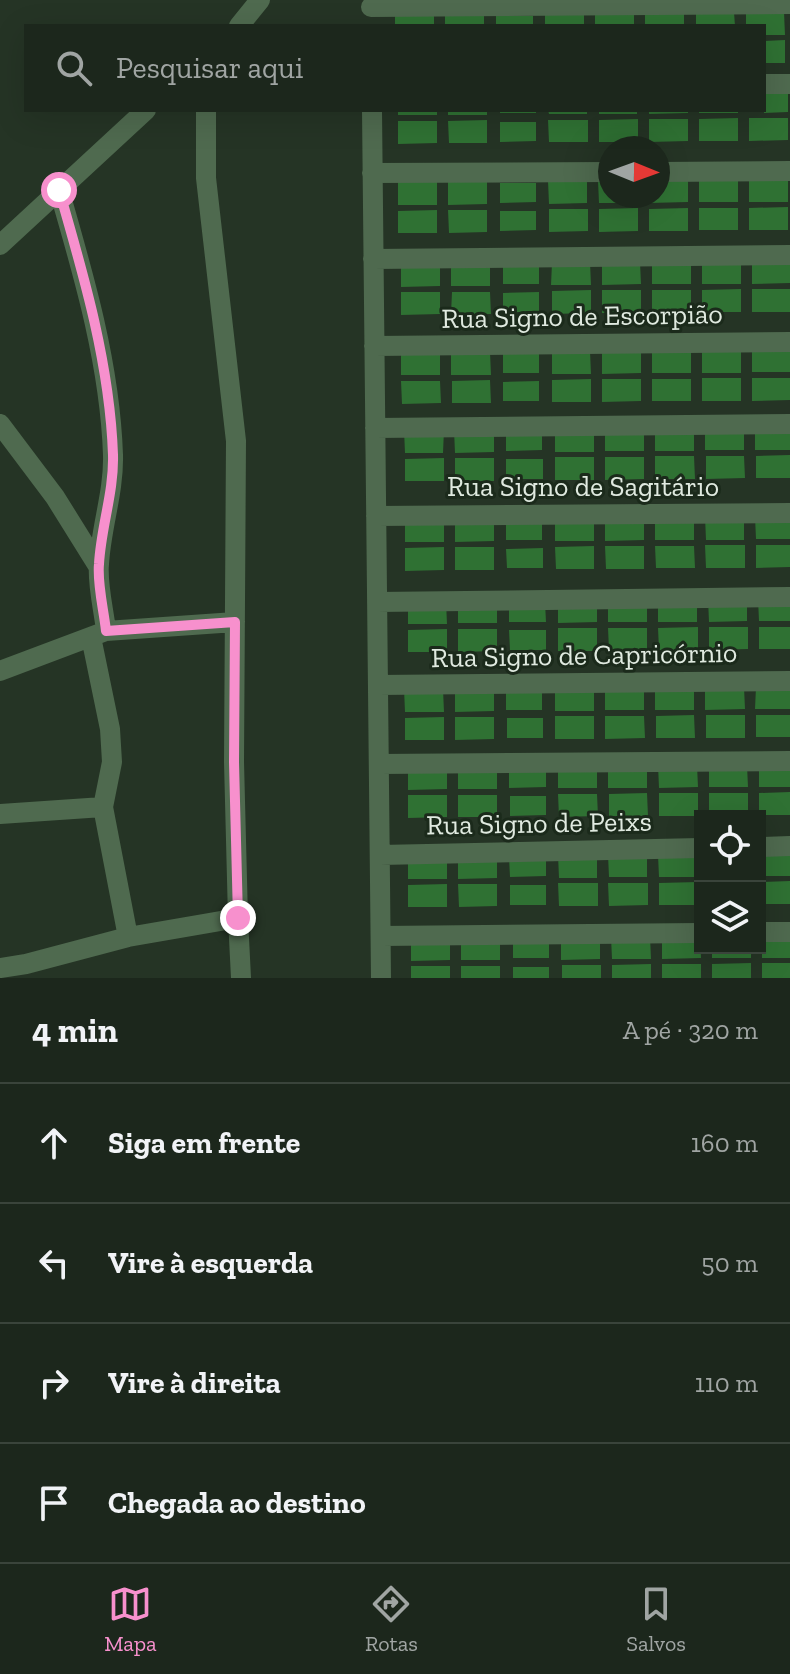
<!DOCTYPE html>
<html lang="pt">
<meta charset="utf-8">
<style>
:root{--surface:#1c271c;--page:#293329;--text:#f1f3f6;--muted:#a0a5a3;--line:#3a443b;--accent:#f790cd}
body{margin:0;font-family:"Zilla Slab",serif;background:var(--page);color:var(--text)}
.controls{position:absolute;right:24px;bottom:24px;display:grid;overflow:hidden;border-radius:0px;box-shadow:0 8px 32px #0002}
.controls button{width:72px;height:72px;display:grid;place-items:center;padding:0;border:0;border-bottom:2px solid var(--line);background:var(--surface);color:var(--text);font:40px sans-serif}
.compass{position:absolute;left:598px;top:136px;width:72px;height:72px;border-radius:50%;background:var(--surface);box-shadow:0 8px 32px #0002;rotate:91deg}
.stop{position:absolute;width:24px;height:24px;margin:-18px;border:6px solid #f790cd;border-radius:50%;background:#fff}
.stop.end{background:#f790cd;border-color:#fff;box-shadow:0 2px 8px #0008}
.list{margin:0;padding:0;list-style:none}
h2{display:flex;justify-content:space-between;align-items:center;height:104px;margin:0;padding:0 32px;font-size:34px}
h2 small{font-size:26px;font-weight:400;color:var(--muted)}
.list li{display:grid;grid-template-columns:52px 1fr auto;gap:24px;align-items:center;box-sizing:border-box;height:120px;padding:0 32px;border-top:2px solid var(--line)}
.list b{display:block;font-size:30px;white-space:nowrap}
.list em{font-size:26px;font-style:normal;color:var(--muted)}
.icon{flex:none;width:44px;height:44px;fill:none;stroke:currentColor;stroke-width:2;stroke-linecap:round;stroke-linejoin:round}
.map{position:relative;flex:none;width:790px;height:978px;overflow:hidden}
.search{position:absolute;background:var(--surface);box-shadow:0 8px 32px #0002;left:24px;right:24px;top:24px;height:88px;display:flex;align-items:center;gap:20px;box-sizing:border-box;padding:0 28px;border-radius:0px;color:var(--muted);font-size:30px}
.sheet{height:584px;background:var(--surface)}
nav{display:flex;justify-content:space-around;align-items:center;box-sizing:border-box;height:112px;border-top:2px solid var(--line);background:var(--surface);font-size:22px;color:var(--muted)}
nav a{display:grid;justify-items:center;gap:4px}
nav .on{color:var(--accent)}
.map>svg:first-child{display:block}
.building{fill:#2f7133}
.lines{fill:none;stroke-linecap:round;stroke-linejoin:round}
.minor{stroke:#4f6a4f;stroke-width:20}
.route{stroke:#f790cd;stroke-width:10}
.labels{text-anchor:middle;dominant-baseline:central;stroke-width:6;stroke-linejoin:round;paint-order:stroke}
.street-label{font-size:28px;fill:#e0eae0;stroke:#1b2a1b}
</style>
<div class="map">
<svg width="790" height="978" viewBox="0 0 790 978">
<rect width="100%" height="100%" fill="#253425"/>
<path class="building" d="M734,12l1,14h-39v-13z
M784,12l1,23h-21v-9h-18v-13z
M645,13h39v13h-39z
M545,14h39v12h-39z
M595,14h39v12h-39z
M395,15h39v11h-39z
M445,15h39v11h-39z
M496,16h37v10h-37z
M785,40v23h-21v-22z
M764,90h24v22l-24,1z
M398,110h39v5h-39z
M448,110h39v5h-39z
M500,110h36v3h-36z
M548,110h39v4h-38z
M599,110h38v4h-38z
M649,110h39v3l-39,1z
M699,110h39v3h-39z
M738,118v23h-39v-22z
M749,118h39v22l-39,1z
M638,119v23h-39v-22z
M649,119h39v22l-39,1z
M487,120v23h-38l-1,-22z
M548,120h40v22h-39z
M398,121h39v22l-39,1z
M500,122h36v19l-36,1z
M749,179h39v23h-39z
M658,180h30v22l-39,1v-7h9z
M699,180h39v22h-39z
M548,181h39v22l-38,1z
M598,181h12v15h28v7h-39z
M398,182h39v23h-39z
M448,182h39v22l-39,1z
M500,183h36v19l-36,1z
M788,207v23h-39v-22z
M638,208v23l-39,1v-23z
M688,208v23h-39v-22z
M699,208h39v22h-39z
M549,209h39v22l-39,1z
M437,210v23h-39v-22z
M448,210h39v22l-38,1z
M500,211h36v19l-36,1z
M702,261h39v23h-39z
M752,261h38v22l-38,1z
M590,262l1,23h-40l1,-22z
M602,262h38l1,22 -39,1z
M652,262h39v22h-39z
M490,263v23h-39v-22z
M401,264h39v22l-39,1z
M539,264v20h-36v-19z
M741,289v23h-39v-22z
M752,289h38v23h-38z
M591,290v23l-39,1v-23z
M602,290h39v23h-39z
M652,290h39v22l-39,1z
M401,292h39v22l-39,1z
M452,292h38l1,22h-40z
M539,292v20h-36v-19z
M691,350v23h-39v-22z
M702,350h39v23h-39z
M752,350h38v22h-38z
M552,351h38l1,23h-39z
M602,351h39v22l-39,1z
M451,352h39l1,23h-40z
M401,353h39v22h-39z
M503,353h36v20h-36z
M702,378h39v23h-39z
M752,378h38v22l-38,1z
M591,379v23h-39v-22z
M602,379h39v22l-39,1z
M652,379h39v22h-39z
M490,380l1,23h-39v-22z
M401,381h39l1,22 -39,1z
M539,381v20h-36v-19z
M790,427v23h-35v-22z
M644,428v23h-39v-22z
M655,428h39v23h-39z
M705,428h39v22h-39z
M555,429h39v23h-39z
M404,430h40l-1,23h-38z
M454,430h40v22l-39,1z
M506,431h36v19l-36,1z
M790,455v23h-34v-22z
M655,456h39l1,23h-40z
M706,456h38l1,22 -39,1z
M555,457h39v23h-39z
M605,457h39v22l-39,1z
M444,458v23h-39v-22z
M455,458h39v23h-39z
M506,459h37v20h-37z
M694,517v23h-39v-22z
M705,517h39v23h-38z
M755,517h35v22h-34z
M555,518h39v23h-39z
M605,518h39v22l-39,1z
M444,519v23h-39v-22z
M455,519h39v22l-39,1z
M506,520h36v20h-36z
M705,545h40v23h-39z
M756,545h34v22l-34,1z
M594,546v23h-38l-1,-22z
M605,546h39v23h-38z
M655,546h39l1,22h-39z
M444,547v23l-39,1v-23z
M455,547h39v23h-39z
M543,548v20h-36l-1,-19z
M790,598v23h-31l-1,-22z
M658,599h39v23h-39z
M708,599h39v22l-38,1z
M558,600h39v22l-39,1z
M608,600h39v22h-39z
M408,601h38l1,23h-39z
M458,601h39v22h-39z
M509,602h36l1,20h-37z
M698,627v23h-39l-1,-22z
M709,627h39v22l-39,1z
M759,627h31v22h-31z
M558,628h39v23h-39z
M608,628h39v22h-38z
M447,629v23h-39v-22z
M458,629h39v22l-39,1z
M509,630h37v20h-36z
M790,686v23h-35l1,-22z
M694,687v23h-39v-22z
M705,687h39l1,22 -40,1z
M555,688h39v23h-39z
M605,688h39v22h-39z
M404,689h39l1,23h-39z
M455,689h39v22l-39,1z
M506,690h36v20h-36z
M694,715l1,23h-39v-22z
M706,715h39v23h-39z
M756,715h34v22h-34z
M555,716h39v23h-39z
M605,716h39l1,22 -40,1z
M444,717v23h-39v-22z
M455,717h39v22l-39,1z
M507,718h36v20h-36z
M759,764h31v23h-31z
M647,765v23h-39v-22z
M658,765h39l1,22 -39,1z
M709,765h38l1,22h-39z
M497,766v23h-39v-22z
M558,766h39v22h-39z
M408,767h39v22l-39,1z
M509,768h37v19l-37,1z
M790,792v23h-31v-22z
M647,793l1,23h-39v-22z
M659,793h39v23h-39z
M709,793h39v22h-39z
M558,794h39l1,22 -39,1z
M408,795h39v22l-39,1z
M458,795h39v22h-39z
M510,796h36v19l-36,1z
M790,853v23h-30v-22z
M698,854v23h-39l-1,-22z
M558,855h39v23h-38z
M608,855h39v22h-38z
M408,856h39v23h-39z
M458,856h39v22l-39,1z
M509,857h37v19l-36,1z
M790,881v23h-30v-22z
M698,882v23h-39v-22z
M558,883h40v23h-39z
M608,883h40v22l-39,1z
M447,884v23h-39v-22z
M458,884h39v22l-38,1z
M510,885h36v20h-36z
M762,935h28v23h-28z
M600,936v23l-39,1v-23z
M650,936l1,23h-39l-1,-22z
M662,936h38l1,22 -39,1z
M411,938h39v22l-39,1z
M461,938h39v22h-39z
M549,938v20h-36v-19z
M712,948h39v10h-39z
M751,963v15h-39v-14z
M762,963h28v15h-28z
M651,964v14h-39v-13z
M662,964h39v14h-39z
M562,965h39v13h-39z
M411,966h39v12h-39z
M461,966h39v12h-39z
M513,967h36v11h-36z"/>
<g class="lines">
<path class="minor" d="M371,7l419,-3
M239,26l21,-26
M764,84h26
M372,110l9,868
M658,172l132,-1
M372,173l238,-1
M59,190c25,86 51,175 54,265 1,37 -12,72 -14,109 -2,20 5,47 7,67
M0,245l146,-135
M373,259l417,-4
M374,346l416,-4
M0,424l55,73 43,69
M375,428l415,-4
M376,516l414,-3
M377,602l413,-5
M91,637l19,92 2,33 -9,45 25,130
M0,671l106,-40 129,-9
M378,685l412,-4
M379,764l411,-3
M0,814l103,-7
M760,847l30,-1
M380,855l320,-7
M238,918l3,60
M760,932h30
M381,936l319,-3
M0,968l26,-4 102,-27 110,-19 -4,-156 2,-321 -30,-263v-68"/>
</g>
<g class="lines">
<path class="route" d="M59,190c25,86 51,175 54,265 1,37 -12,72 -14,109 -2,20 5,47 7,67l129,-9 -1,140 4,156"/>
</g>
<g class="labels">
<g class="street-label">
<text transform="translate(582 316) rotate(-1)">Rua Signo de Escorpião</text>
<text x="583" y="486">Rua Signo de Sagitário</text>
<text transform="translate(584 655) rotate(-1)">Rua Signo de Capricórnio</text>
<text transform="translate(539 823) rotate(-1)">Rua Signo de Peixs</text>
</g>
</g>
</svg>
<div class="controls">
<button><svg class="icon" aria-label="locate" viewBox="0 0 24 24"><circle cx="12" cy="12" r="6"/><path d="M12 2v4M12 18v4M2 12h4M18 12h4"/></svg></button>
<button><svg class="icon" aria-label="layers" viewBox="0 0 24 24"><path d="M12 4l9 5-9 5-9-5zM3 14l9 5 9-5"/></svg></button>
</div>
<svg class="compass" viewBox="-18 -18 36 36"><path d="M0-13l5 13h-10z" fill="#e53935"/><path d="M0 13l5-13h-10z" fill="#a0a5a3"/></svg>
<div class="stop" style="left:59px;top:190px"></div>
<div class="stop end" style="left:238px;top:918px"></div>
<div class="search"><svg class="icon" aria-label="search" viewBox="0 0 24 24"><circle cx="10" cy="10" r="6"/><path d="M15 15l6 6"/></svg>Pesquisar aqui</div>
</div>
<section class="sheet">
<h2>4 min<small>A pé · 320 m</small></h2>
<ul class="list">
<li><svg class="icon" aria-label="ahead" viewBox="0 0 24 24"><path d="M12 20V5M6 11l6-6 6 6"/></svg><div><b>Siga em frente</b></div><em>160 m</em></li>
<li><svg class="icon" aria-label="left" viewBox="0 0 24 24"><path d="M17 20v-9H6M10 6l-5 5 5 5"/></svg><div><b>Vire à esquerda</b></div><em>50 m</em></li>
<li><svg class="icon" aria-label="right" viewBox="0 0 24 24"><path d="M7 20v-9h11M14 6l5 5-5 5"/></svg><div><b>Vire à direita</b></div><em>110 m</em></li>
<li><svg class="icon" aria-label="arrive" viewBox="0 0 24 24"><path d="M6 21V4h12l-3 4 3 4H6"/></svg><div><b>Chegada ao destino</b></div></li>
</ul>
</section>
<nav>
<a class="on"><svg class="icon" aria-label="map" viewBox="0 0 24 24"><path d="M3 6l6-2 6 2 6-2v14l-6 2-6-2-6 2zM9 4v14M15 6v14"/></svg>Mapa</a>
<a><svg class="icon" aria-label="directions" viewBox="0 0 24 24"><path d="M12 3l9 9-9 9-9-9zM9 14v-3h6M13 9l2 2-2 2"/></svg>Rotas</a>
<a><svg class="icon" aria-label="saved" viewBox="0 0 24 24"><path d="M7 4h10v16l-5-4-5 4z"/></svg>Salvos</a>
</nav>
